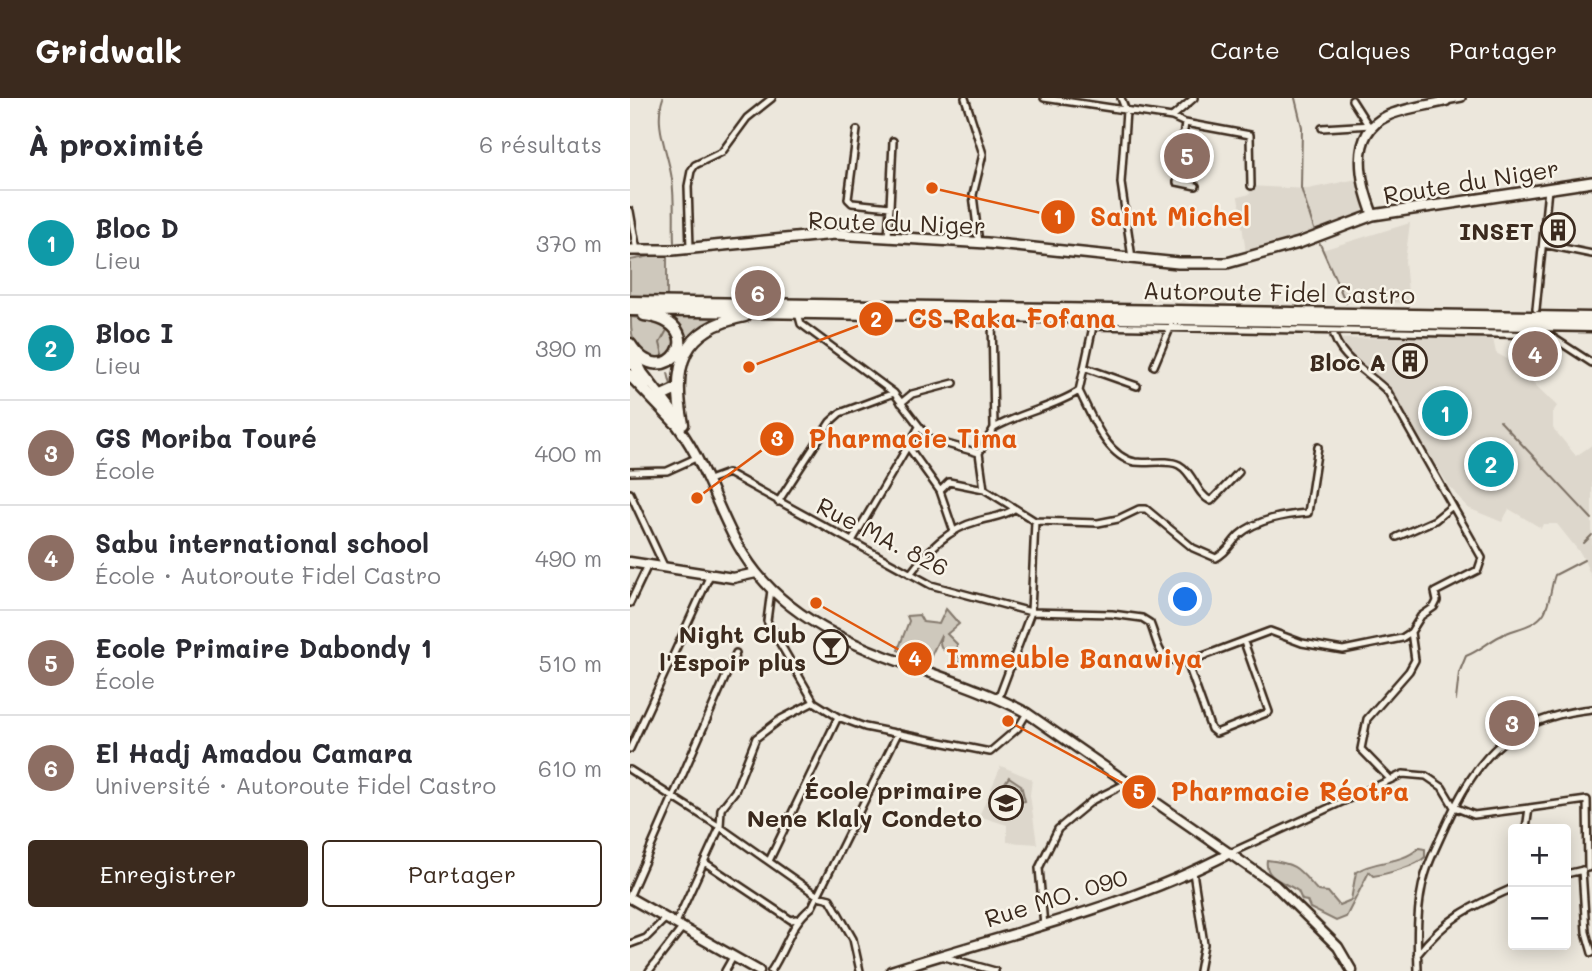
<!DOCTYPE html>
<html lang="fr">
<meta charset="utf-8">
<style>
:root{--surface:#fff;--page:#f2f2f3;--text:#2b2b33;--muted:#7c7c81;--line:#e1e1e2;--accent:#3b2a1e}
body{margin:0;font-family:Mali,sans-serif;background:var(--page);color:var(--text)}
.controls{position:absolute;right:21px;bottom:21px;display:grid;overflow:hidden;border-radius:7px;box-shadow:0 4px 18px #0003}
.controls button{width:63px;height:63px;display:grid;place-items:center;padding:0;border:0;border-bottom:2px solid var(--line);background:var(--surface);color:var(--text);font:35px sans-serif}
.you{position:absolute;left:556px;top:502px;width:24px;height:24px;margin:-18px;border:5px solid #fff;border-radius:50%;background:#1a73e8;box-shadow:0 0 0 10px #1a73e833}
.badge{display:grid;place-items:center;width:46px;height:46px;border-radius:50%;background:var(--accent);color:#fff;font-size:23px;font-weight:700}
.pin{position:absolute;translate:-50% -50%;border:4px solid #fff;box-shadow:0 2px 7px #0006}
.list{margin:0;padding:0;list-style:none}
h2{display:flex;justify-content:space-between;align-items:center;height:91px;margin:0;padding:0 28px;font-size:30px}
h2 small{font-size:23px;font-weight:400;color:var(--muted)}
.list li{display:grid;grid-template-columns:46px 1fr auto;gap:21px;align-items:center;box-sizing:border-box;height:105px;padding:0 28px;border-top:2px solid var(--line)}
.list b{display:block;font-size:26px;white-space:nowrap}
.list p{margin:0;font-size:23px;white-space:nowrap;color:var(--muted)}
.list em{font-size:23px;font-style:normal;color:var(--muted)}
.actions{display:flex;gap:14px;padding:21px 28px}
.actions a{flex:1;padding:16px 0;border:2px solid var(--accent);border-radius:7px;text-align:center;font-size:24px;color:var(--accent)}
.actions .main{background:var(--accent);color:#fff}
.map{position:relative;flex:none;width:962px;height:873px;overflow:hidden}
header{display:flex;align-items:center;gap:42px;box-sizing:border-box;height:98px;padding:0 35px;background:var(--accent);color:#fff}
header strong{font-size:33px}
nav{display:flex;gap:38px;margin-inline-start:auto;font-size:24px}
main{display:flex}
aside{flex:1;background:var(--surface)}
.map>svg:first-child{display:block}
.built{fill:#ddd7cc}
.green{fill:#cec8bc;stroke:#84796d;stroke-width:2}
.lines{fill:none;stroke-linecap:round;stroke-linejoin:round}
.stream{stroke:#7c7064;stroke-width:2}
.street-casing{stroke:#3b2a1e;stroke-width:10}
.secondary-casing{stroke:#3b2a1e;stroke-width:13}
.primary-casing{stroke:#3b2a1e;stroke-width:14}
.highway-casing{stroke:#3b2a1e;stroke-width:15}
.street{stroke:#f7f3e8;stroke-width:5}
.secondary{stroke:#f7f3e8;stroke-width:8}
.primary{stroke:#f7f3e8;stroke-width:9}
.highway{stroke:#f7f3e8;stroke-width:10}
.labels{text-anchor:middle;dominant-baseline:central;stroke-width:5;stroke-linejoin:round;paint-order:stroke}
.street-label{font-size:24px;fill:#3b2a1e;stroke:#f7f3e8}
.poi-label{font-size:24px;font-weight:bold;fill:#3b2a1e;stroke:#f7f3e8;text-anchor:end}
.leader{fill:none;stroke:#df570d;stroke-width:2.5}
.callout-dot{fill:#df570d;stroke:#f7f3e8;stroke-width:2.5}
.mark-label{font-size:21px;text-anchor:middle;font-weight:bold;fill:#fff}
.callout-label{font-size:26px;text-anchor:middle;font-weight:bold;fill:#df570d;stroke:#f7f3e8;stroke-width:5;stroke-linejoin:round;paint-order:stroke}
</style>
<header>
<strong>Gridwalk</strong>
<nav><a>Carte</a><a>Calques</a><a>Partager</a></nav>
</header>
<main>
<aside>
<h2>À proximité<small>6 résultats</small></h2>
<ul class="list">
<li><span class="badge" style="background:#0f9aa8">1</span><div><b>Bloc D</b><p>Lieu</p></div><em>370 m</em></li>
<li><span class="badge" style="background:#0f9aa8">2</span><div><b>Bloc I</b><p>Lieu</p></div><em>390 m</em></li>
<li><span class="badge" style="background:#8d6e63">3</span><div><b>GS Moriba Touré</b><p>École</p></div><em>400 m</em></li>
<li><span class="badge" style="background:#8d6e63">4</span><div><b>Sabu international school</b><p>École · Autoroute Fidel Castro</p></div><em>490 m</em></li>
<li><span class="badge" style="background:#8d6e63">5</span><div><b>Ecole Primaire Dabondy 1</b><p>École</p></div><em>510 m</em></li>
<li><span class="badge" style="background:#8d6e63">6</span><div><b>El Hadj Amadou Camara</b><p>Université · Autoroute Fidel Castro</p></div><em>610 m</em></li>
</ul>
<div class="actions"><a class="main">Enregistrer</a><a>Partager</a></div>
</aside>
<div class="map">
<svg width="962" height="873" viewBox="0 0 962 873">
<rect width="100%" height="100%" fill="#ece7dc"/>
<filter id="ink" filterUnits="userSpaceOnUse"><feTurbulence type="fractalNoise" baseFrequency=".0143" numOctaves="2"/><feDisplacementMap in="SourceGraphic" scale="14" xChannelSelector="R" yChannelSelector="G"/><feConvolveMatrix kernelMatrix="1 2 1 2 8 2 1 2 1" color-interpolation-filters="sRGB"/></filter>
<g filter="url(#ink)">
<path class="built" d="M727,81l9,25 -7,14 -113,35 -8,-56 12,-3 -2,-8 60,3z
M780,125l-5,38 4,42 -62,-2 -25,-51z
M862,236l4,19 15,8 46,45 -4,6v16l23,28 16,-11v133l-11,-24 -24,-30h-14l-2,4 -32,-19 -7,13 -34,-14 -19,-22 -64,-102 -42,-37 -1,-8z
M371,668l31,13 -2,16 7,49 -30,-2v-17l-28,-9z"/>
<path class="green" d="M37,155v45l-37,-1v-37z
M28,215l65,3 -20,12 -19,20c2,-20 -9,-27 -26,-35z
M1,219l31,4 17,14 -5,20 -19,7c-19,-13 -25,-21 -24,-45z
M316,511l13,15 -12,10 10,10v12l7,3 2,4 -12,-1 -1,-7c-12,-4 -15,-10 -12,-20l-12,25 -31,-10 11,-29 -2,-5 12,-1 4,7 16,2z
M379,679l12,8 4,16 -9,2 -8,-5 -2,-7 -6,-1z
M789,750l6,1v8c-8,9 -39,17 -52,19l-4,-4 -23,45 -10,4 -26,-13 -3,-7 -5,-1 -4,-9c-13,-9 -34,-12 -31,-31 32,4 31,9 51,31l10,1 11,13 12,-5 5,-28c20,-13 44,-7 63,-24z"/>
<g class="lines">
<path class="stream" d="M33,0c-10,28 6,55 9,82 3,20 1,42 2,62
M665,0l7,29 -1,61 13,41
M690,146l26,59
M33,257l-3,-12 7,-13
M38,275l3,12
M870,323l92,98
M954,445l8,-8
M826,602l3,-27 7,-17c13,-5 22,-14 34,-20 14,-8 34,-8 44,-23 6,-9 7,-28 11,-38l29,-15"/>
<g class="street-casing">
<path id="street" d="M335,0l18,56 -10,41 6,48
M414,0l128,19 13,6 65,12 1,51
M491,0l5,13 -5,72 11,75
M722,2l16,25
M816,3l16,-3
M542,19l22,-19
M555,25l-8,59 19,4
M692,30l50,-3
M227,32l-9,69 4,4 38,4 3,-66
M0,113l7,40
M258,138l2,-29
M913,146l49,10
M60,150l-2,-62 3,-15 4,-6 27,-13 25,-34 25,-20
M906,211l12,-120
M168,215l3,11 93,69 35,46 50,14
M464,224l-15,69c12,23 27,66 56,71 14,2 32,-3 44,3 15,8 17,29 32,36l28,-29
M463,228l456,9 43,28
M524,268l17,-40
M456,270l51,18
M271,305l11,-9 42,-11
M364,330c28,-16 58,-20 85,-37
M277,347l33,46 13,38
M349,355l5,36 51,32 63,2 20,-4 21,-10h7l47,39 23,10c12,-6 14,-14 23,-23 18,-16 46,-20 69,-22l10,-66
M349,355l15,-25 -2,-111
M0,374l37,-1 31,-14
M79,382l19,-7 203,112 100,27 81,2 30,4 8,5c10,24 6,39 37,39l83,-31 32,12 41,7 59,-12 9,-6 10,-16 13,-9 3,-6 -2,-9 43,-22 4,-12 -94,-166c-18,-19 -50,-33 -55,-61
M310,393l9,-9 35,7
M0,395l34,73
M148,404l52,-80 10,-9 54,-20
M767,439l38,-17 16,-13
M222,443l67,-114
M280,476c19,-25 38,-45 68,-53 13,-4 25,-4 36,-12
M141,492l-4,31 47,81 24,15 27,10 125,25 28,-24 9,-15
M0,505l18,-38
M557,564l24,67 5,4 53,-21 -25,-70
M369,599l32,-85 4,-91
M0,651l80,-174
M0,672l90,57 98,69 12,3 23,40 7,32
M760,681l-29,-30 6,-30 42,-48 6,-11 -4,-28
M899,710l58,-8 1,68
M600,755l173,-79 23,2 16,11 12,20 20,8 55,-7 -3,21
M139,763l69,-144
M74,764l87,58 5,-1
M952,772l4,62 6,21
M563,774l11,72 -5,27
M936,776l17,-4
M0,797l106,-242
M46,825l44,-96 1,-18 14,-18 21,-53 25,-19 33,-17
M414,828l-5,-58 19,-39 35,-29 34,-17
M0,846l16,-6 20,-20
M787,857c30,-38 53,-48 96,-67
M311,858l54,15
M19,873l34,-44
M95,873l8,-14
M141,873c16,-24 19,-47 41,-64l86,-174
M788,873c-1,-31 -2,-66 7,-96 5,-17 14,-34 21,-50 31,-70 67,-108 146,-116"/>
</g>
<g class="secondary-casing">
<path id="secondary" d="M743,117c-12,-31 -25,-81 14,-99 17,-8 40,-10 59,-15v-3
M1,251l12,24 38,49
M0,262l16,26
M41,320c39,46 48,108 85,154 66,83 184,93 271,141l248,172 63,62 14,24
M0,464l103,16 23,-5
M0,800l129,73
M261,873c113,-37 233,-62 339,-118"/>
</g>
<g class="primary-casing">
<path id="primary" d="M0,152h43l162,-16 152,9 191,20h49l72,-20 74,-28 219,-33"/>
</g>
<g class="highway-casing">
<path id="highway" d="M0,204l962,16
M0,212l962,16
M0,246c34,54 86,-20 14,-29
M0,277l45,47
M25,301l22,-10
M53,326c-12,-58 -1,-96 62,-108"/>
</g>
<use href="#street" class="street"/>
<use href="#secondary" class="secondary"/>
<use href="#primary" class="primary"/>
<use href="#highway" class="highway"/>
</g>
</g>
<defs>
<g id="building-ring" transform="scale(1.75)"><circle r="9.5" fill="#f7f3e8" stroke="#3b2a1e" stroke-width="1.5"/><path d="M-4-6H4V6H1V3H-1V6H-4ZM-2.5-4.3h1.7v1.8h-1.7ZM.8-4.3h1.7v1.8H.8ZM-2.5-1h1.7V.8h-1.7ZM.8-1h1.7V.8H.8Z" fill="#3b2a1e"/></g>
<g id="bar-ring" transform="scale(1.75)"><circle r="9.5" fill="#f7f3e8" stroke="#3b2a1e" stroke-width="1.5"/><path d="M-6-5H6L.8 .8V4.5H3.5V6h-7V4.5H-.8V.8Z" fill="#3b2a1e"/></g>
<g id="school-ring" transform="scale(1.75)"><circle r="9.5" fill="#f7f3e8" stroke="#3b2a1e" stroke-width="1.5"/><path d="M0-5L7-2L0 1L-7-2ZM-4 1L0 2.5L4 1V4Q0 6-4 4Z" fill="#3b2a1e"/></g>
</defs>
<g fill-rule="evenodd">
<use href="#building-ring" x="928" y="132"/>
<use href="#building-ring" x="780" y="263"/>
<use href="#bar-ring" x="201" y="549"/>
<use href="#school-ring" x="376" y="705"/>
</g>
<g class="labels">
<g class="street-label">
<text transform="translate(841 83) rotate(-9)">Route du Niger</text>
<text transform="translate(267 124) rotate(2)">Route du Niger</text>
<text transform="translate(649 194) rotate(1)">Autoroute Fidel Castro</text>
<text transform="translate(253 438) rotate(27)">Rue MA. 826</text>
<text transform="translate(426 799) rotate(-17)">Rue MO. 090</text>
</g>
<g class="poi-label">
<text x="904" y="132">INSET</text>
<text x="756" y="263">Bloc A</text>
<text x="176" y="535">Night Club<tspan x="176" dy="28">l'Espoir plus</tspan></text>
<text x="352" y="691">École primaire<tspan x="352" dy="28">Nene Klaly Condeto</tspan></text>
</g>
</g>
<path class="leader" d="M302 90L428 119M119 269L246 221M67 400L147 341M186 505L285 561M378 623L509 694"/>
<g class="callout-dot">
<circle cx="302" cy="90" r="7"/>
<circle cx="119" cy="269" r="7"/>
<circle cx="67" cy="400" r="7"/>
<circle cx="186" cy="505" r="7"/>
<circle cx="378" cy="623" r="7"/>
<circle cx="428" cy="119" r="18"/>
<circle cx="246" cy="221" r="18"/>
<circle cx="147" cy="341" r="18"/>
<circle cx="285" cy="561" r="18"/>
<circle cx="509" cy="694" r="18"/>
</g>
<g class="mark-label">
<text x="428" y="126">1</text>
<text x="246" y="229">2</text>
<text x="147" y="348">3</text>
<text x="285" y="568">4</text>
<text x="509" y="701">5</text>
</g>
<g class="callout-label">
<text x="540" y="128">Saint Michel</text>
<text x="382" y="230">CS Raka Fofana</text>
<text x="283" y="350">Pharmacie Tima</text>
<text x="444" y="570">Immeuble Banawiya</text>
<text x="660" y="703">Pharmacie Réotra</text>
</g>
</svg>
<div class="controls">
<button>+</button>
<button>−</button>
</div>
<div class="you"></div>
<div class="pin badge" style="left:815px;top:315px;background:#0f9aa8">1</div>
<div class="pin badge" style="left:861px;top:366px;background:#0f9aa8">2</div>
<div class="pin badge" style="left:882px;top:625px;background:#8d6e63">3</div>
<div class="pin badge" style="left:905px;top:256px;background:#8d6e63">4</div>
<div class="pin badge" style="left:557px;top:58px;background:#8d6e63">5</div>
<div class="pin badge" style="left:128px;top:195px;background:#8d6e63">6</div>
</div>
</main>
